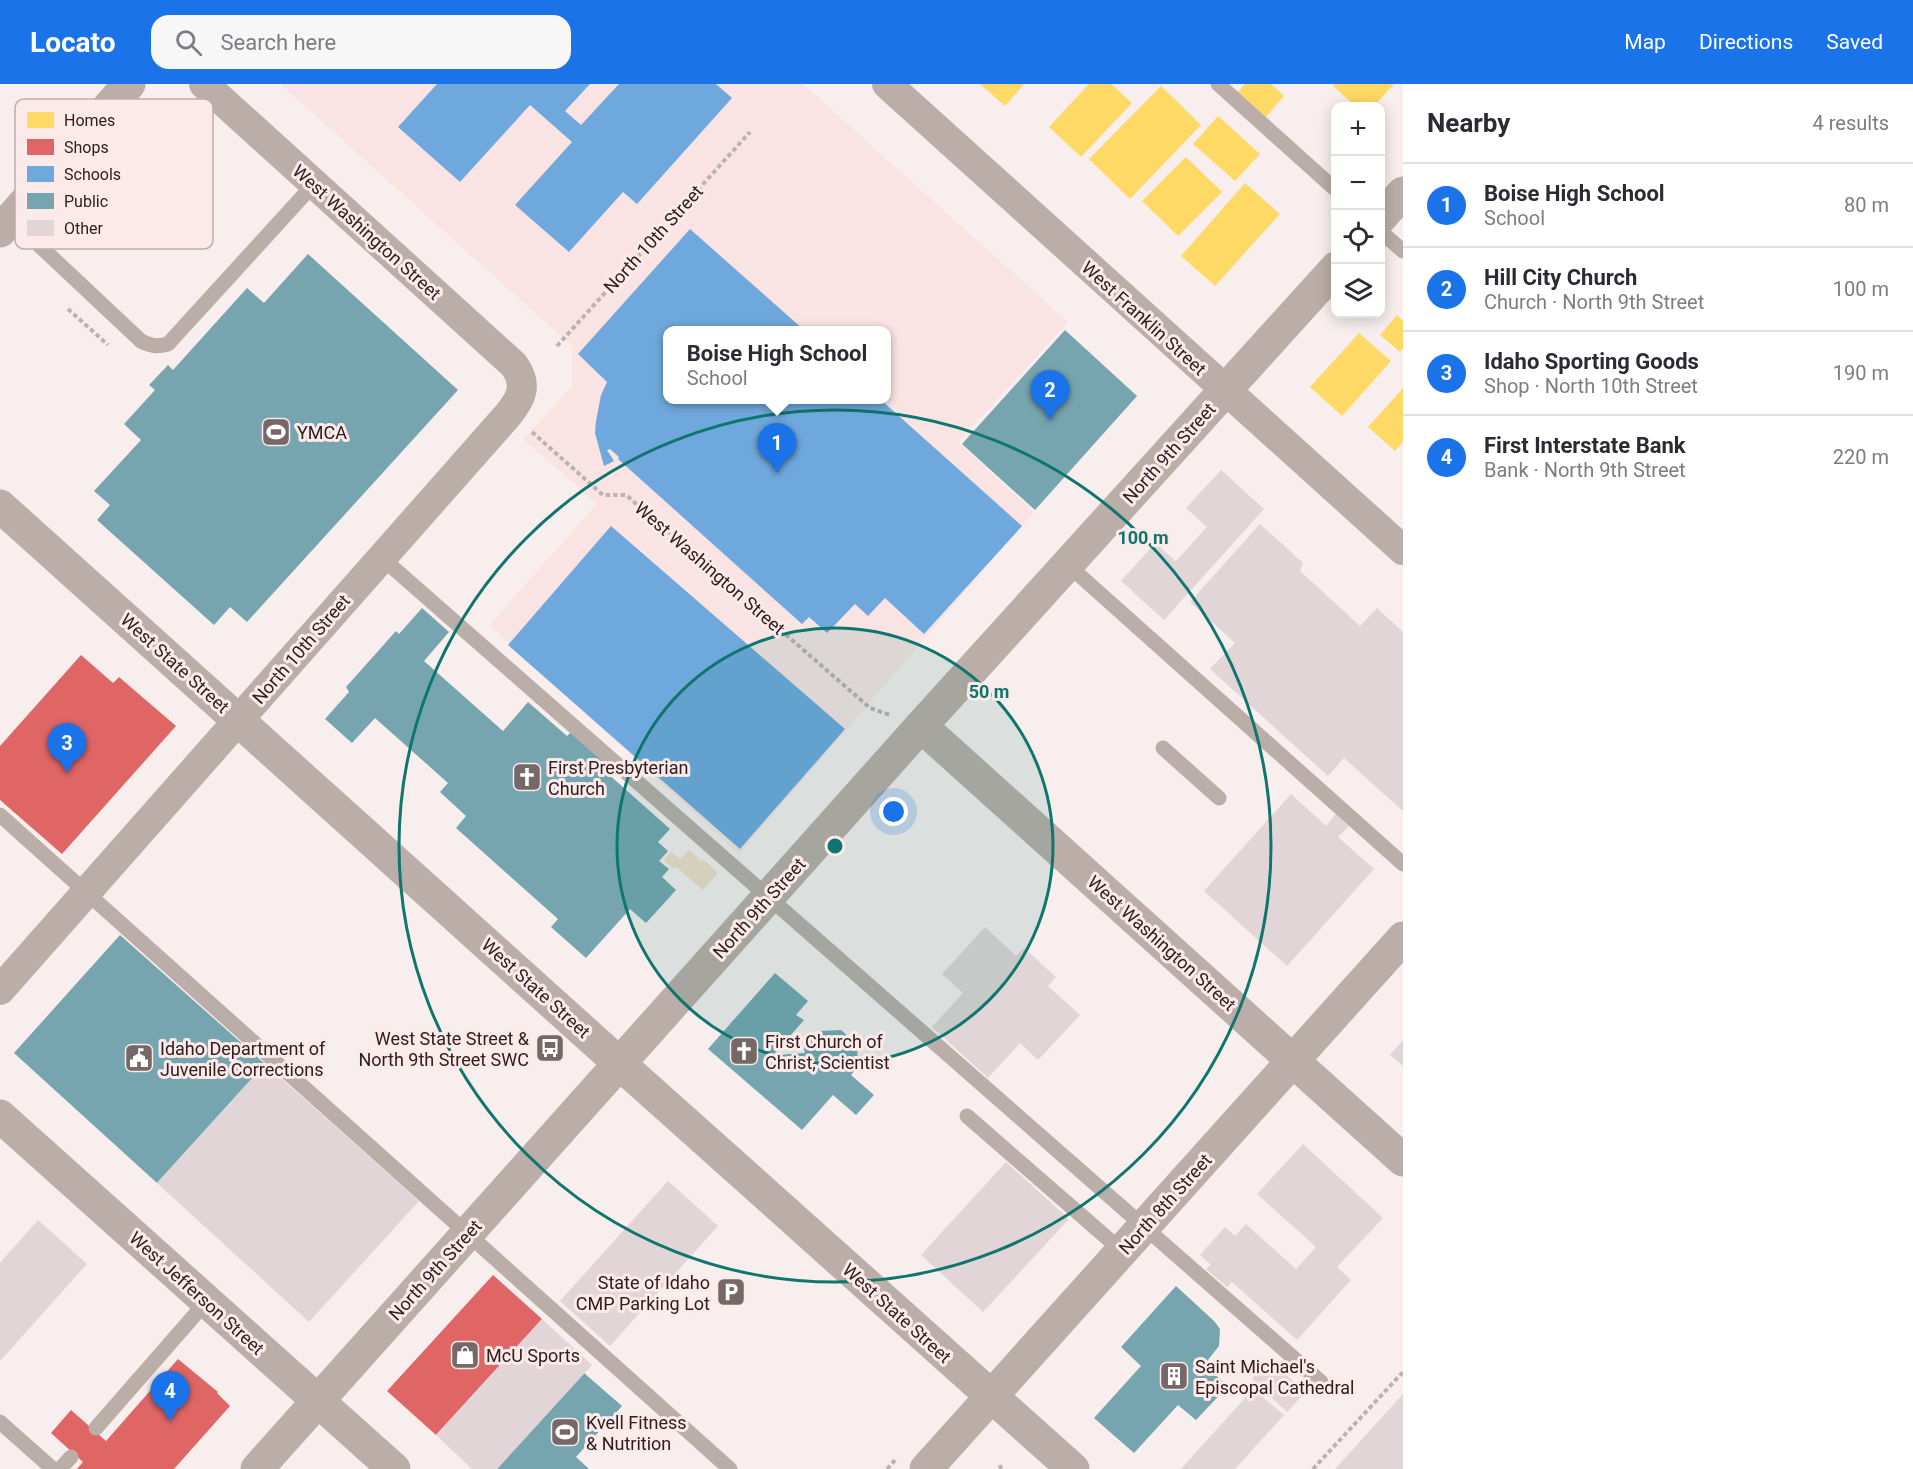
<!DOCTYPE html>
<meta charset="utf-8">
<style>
:root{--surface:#fff;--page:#f7f7f7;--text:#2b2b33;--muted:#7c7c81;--line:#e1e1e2;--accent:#1a73e8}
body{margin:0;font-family:Roboto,sans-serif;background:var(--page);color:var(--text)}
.controls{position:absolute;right:18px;top:18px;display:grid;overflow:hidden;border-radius:12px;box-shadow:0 3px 15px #0003}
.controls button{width:54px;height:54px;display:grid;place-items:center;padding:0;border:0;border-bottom:2px solid var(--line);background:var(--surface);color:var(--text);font:30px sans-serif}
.you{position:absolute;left:894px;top:728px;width:21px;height:21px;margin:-15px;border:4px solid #fff;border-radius:50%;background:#1a73e8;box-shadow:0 0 0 9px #1a73e833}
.badge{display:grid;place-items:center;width:39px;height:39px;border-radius:50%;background:var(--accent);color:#fff;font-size:20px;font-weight:700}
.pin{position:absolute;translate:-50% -50px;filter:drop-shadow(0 2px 3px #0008)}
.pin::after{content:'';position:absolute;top:32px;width:21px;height:18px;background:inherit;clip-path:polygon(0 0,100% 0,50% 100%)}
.popup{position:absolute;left:663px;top:242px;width:228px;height:78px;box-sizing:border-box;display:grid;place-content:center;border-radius:12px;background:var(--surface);filter:drop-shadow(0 2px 4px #0005);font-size:20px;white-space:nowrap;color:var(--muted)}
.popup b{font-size:22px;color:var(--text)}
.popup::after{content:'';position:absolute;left:50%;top:100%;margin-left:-12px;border:12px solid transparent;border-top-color:var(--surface)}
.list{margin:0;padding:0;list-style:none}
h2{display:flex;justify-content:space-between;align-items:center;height:78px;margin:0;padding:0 24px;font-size:26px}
h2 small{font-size:20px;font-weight:400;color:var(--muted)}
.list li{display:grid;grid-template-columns:39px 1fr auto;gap:18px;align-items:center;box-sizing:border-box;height:84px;padding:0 24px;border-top:2px solid var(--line)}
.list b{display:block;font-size:22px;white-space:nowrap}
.list p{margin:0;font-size:20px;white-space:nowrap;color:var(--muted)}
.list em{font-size:20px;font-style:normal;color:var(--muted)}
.icon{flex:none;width:33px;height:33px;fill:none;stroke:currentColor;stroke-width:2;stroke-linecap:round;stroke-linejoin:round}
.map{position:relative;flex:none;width:1403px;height:1385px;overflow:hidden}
header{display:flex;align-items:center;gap:36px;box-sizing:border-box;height:84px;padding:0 30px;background:var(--accent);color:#fff}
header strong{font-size:28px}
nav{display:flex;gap:33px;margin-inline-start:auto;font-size:21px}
.search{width:420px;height:54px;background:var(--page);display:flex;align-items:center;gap:15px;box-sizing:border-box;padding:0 21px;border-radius:18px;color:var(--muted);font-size:22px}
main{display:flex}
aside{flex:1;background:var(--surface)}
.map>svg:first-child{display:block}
.built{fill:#f9e4e3;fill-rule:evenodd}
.green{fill:#f1ddc8}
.homes{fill:#ffd966}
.shops{fill:#e06666}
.schools{fill:#6fa8dc}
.public{fill:#76a5af}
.building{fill:#e1d5d7}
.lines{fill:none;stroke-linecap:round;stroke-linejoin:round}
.path{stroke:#bdb2b1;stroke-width:4;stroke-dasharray:4.5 3;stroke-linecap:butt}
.service{stroke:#bbada8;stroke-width:15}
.minor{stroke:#bbada8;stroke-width:30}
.tertiary{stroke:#bbada8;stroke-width:33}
.secondary{stroke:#bbada7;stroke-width:33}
.ring{fill:none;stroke:#0f766e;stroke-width:3}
.labels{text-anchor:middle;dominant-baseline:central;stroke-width:6;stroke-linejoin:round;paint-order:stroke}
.street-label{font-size:18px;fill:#2f201f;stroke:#fbeae9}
.poi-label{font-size:18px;fill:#2f201f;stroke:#fbeae9;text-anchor:start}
.key{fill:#fbeae9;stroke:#beadac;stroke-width:1.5}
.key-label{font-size:16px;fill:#2f201f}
.centre{fill:#0f766e;stroke:#fbeae9;stroke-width:3}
.ring-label{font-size:18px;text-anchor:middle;font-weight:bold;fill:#0f766e;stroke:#fbeae9;stroke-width:6;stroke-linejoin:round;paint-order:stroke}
</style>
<header>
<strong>Locato</strong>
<div class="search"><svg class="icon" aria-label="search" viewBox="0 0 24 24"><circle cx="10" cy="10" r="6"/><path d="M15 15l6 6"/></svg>Search here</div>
<nav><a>Map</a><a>Directions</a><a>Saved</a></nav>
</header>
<main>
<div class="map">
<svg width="1403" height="1385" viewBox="0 0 1403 1385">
<rect width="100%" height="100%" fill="#f7eeed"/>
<path class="built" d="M280,0h523l265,238 -110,120 76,70 -295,342 -250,-229 108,-121 -74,-65 49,-52v-41zM668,246h218v70h-218z"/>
<path class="green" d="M689,766l12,11 2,-2 15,14 -15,17 -27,-23 -2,2 -10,-9 7,-8 9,7z"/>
<path class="homes" d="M980,0h44l-19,22z
M1089,0h22l21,19 -51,54 -32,-30z
M1245,0h26l13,12 -18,21 -28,-25z
M1335,0h59l-20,22h-19l-22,-20z
M1161,2l40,39 -71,74 -41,-40z
M1218,32l42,38 -25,27 -42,-37z
M1186,73l36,35 -44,44 -36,-35z
M1245,99l35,31 -65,72 -34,-30z
M1397,231l6,6v27l-3,4 -20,-17z
M1359,249l32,28 -49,55 -32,-29z
M1403,304v54l-8,9 -27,-24z"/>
<path class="shops" d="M81,571l32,28 6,-6 57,49 -114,128 -62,-54v-54z
M493,1191l49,44 -106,116 -49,-44z
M178,1275l40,33 -1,1 13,13 -56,63h-97l6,-7 -32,-29 20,-23 35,31z"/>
<path class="schools" d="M437,0h153l-25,27 16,14 38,-41h97l16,14 -95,106 -14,-12 -54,60 -54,-47 57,-63 -42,-37 -70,77 -62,-55z
M690,145l114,101h-136v70h213l141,126 -98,108 -39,-36 -17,18 -13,-12 -28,29 -18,-16 -7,7 -184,-165 1,-2 -9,-8 -3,1 7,11 -10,5 -9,-33 1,-12 5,-26 6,-13 -29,-28z
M611,442l234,203 -105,120 -232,-204z"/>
<path class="public" d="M308,170l150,136 -211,232 -17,-15 -16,18 -117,-105 13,-15 -16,-14 47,-51 -17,-16 31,-34 -6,-5 19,-20 5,5 74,-82 17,15z
M1065,246l72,66 -102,114 -73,-66z
M422,524l27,24 -25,29 79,70 25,-29 39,34 5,-5 39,34 -5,7 64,57 -12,13 10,9 -9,10 10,8 -7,8 14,13 -30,33 -16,-14 -44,49 -35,-31 7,-8 -102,-91 10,-12 -26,-24 8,-9 -73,-65 -23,25 -27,-24 24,-27 -3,-5 50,-56 3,3z
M120,851l145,129 -108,119 -143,-130z
M775,889l33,28 -12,14 8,5 -37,42 3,2 8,-9 27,-2 -1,-5 16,-17 21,-1 16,14 1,23 -7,8 23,20 -18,20 -23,-20 -31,35 -94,-81z
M1176,1202l38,35 6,8 -1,17 -15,19 24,21 -32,34 -18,-15 -44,48 -40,-35 47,-52 -20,-19z
M584,1289l38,33 -46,51 13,12h-92z"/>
<path class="building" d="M1221,386l43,39 -100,111 -43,-39 34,-38 21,18 31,-34 -21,-19z
M1260,440l43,39 -3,8 60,55 17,-18 26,24v179l-59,-53 -16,18 -118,-107 25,-26 -45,-41z
M1291,710l35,32 10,-12 13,12 -11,11 36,32 -87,97 -83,-75z
M985,843l31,29 8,-8 32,29 -8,9 32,29 -42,45 -18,-17 -32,35 -56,-51 31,-34 -21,-19z
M1403,956v26l-13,-11z
M265,980l154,137 -110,121 -152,-139z
M1303,1060l80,74 -46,49 14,13 -54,60 -65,-58 -5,5 -21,-18 5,-4 -11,-10 25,-28 10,9 11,-12 50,45 20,-22 -59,-53z
M1006,1078l63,57 -86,93 -62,-57z
M668,1097l50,45 -108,120 -50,-45z
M38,1136l49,44 -87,97v-98z
M542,1235l50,46 -95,104h-25l-36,-34z
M1270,1276l35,32 -18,20 -35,-33z
M1253,1305l31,26 -49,54h-54z
M1403,1310v75h-68z"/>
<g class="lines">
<path class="path" d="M68,225l40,36
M557,262l193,-214
M532,348l71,63h23l244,213 20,7
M1000,1381l1,4
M887,1385l9,-10
M1313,1385l90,-97"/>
<path class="service" d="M1218,0l118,106
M9,133l132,124c10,5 16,6 27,3l146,-160
M1380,147l23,20
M382,474l939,824
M1068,481l335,299
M1163,664l56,50
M0,731l730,654
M967,1032l155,135
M0,1338l53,47
M96,1344l111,-127
M60,1385l11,-12"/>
<path class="minor" d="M887,0l516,466
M0,906l507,-574c15,-18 21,-31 7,-51l-310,-281"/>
<path class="tertiary" d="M0,147l129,-147
M921,642l482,434
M620,980l453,405
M0,1032l394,353
M926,1385l477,-531"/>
<path class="secondary" d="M1380,134l23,-25
M0,422l620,558
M257,1385l664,-743 415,-458"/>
</g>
<circle cx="835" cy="762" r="218" fill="#0f766e" fill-opacity=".12"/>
<g class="ring">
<circle cx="835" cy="762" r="218"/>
<circle cx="835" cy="762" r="436"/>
</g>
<defs>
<g id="stadium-square" transform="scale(1.5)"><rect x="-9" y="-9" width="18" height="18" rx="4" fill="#756867" stroke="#fbeae9"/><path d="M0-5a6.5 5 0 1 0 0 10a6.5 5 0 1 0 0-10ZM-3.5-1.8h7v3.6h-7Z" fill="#fff"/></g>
<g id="church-square" transform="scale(1.5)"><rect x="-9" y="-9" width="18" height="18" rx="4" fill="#756867" stroke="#fbeae9"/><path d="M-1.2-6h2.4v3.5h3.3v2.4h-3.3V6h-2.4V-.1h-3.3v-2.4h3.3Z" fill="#fff"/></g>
<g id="bus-square" transform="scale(1.5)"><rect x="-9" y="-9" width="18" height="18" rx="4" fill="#756867" stroke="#fbeae9"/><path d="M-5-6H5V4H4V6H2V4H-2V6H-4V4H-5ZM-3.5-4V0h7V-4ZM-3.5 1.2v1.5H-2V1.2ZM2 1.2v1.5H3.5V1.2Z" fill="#fff"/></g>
<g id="civic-square" transform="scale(1.5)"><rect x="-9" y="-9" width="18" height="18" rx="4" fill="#756867" stroke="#fbeae9"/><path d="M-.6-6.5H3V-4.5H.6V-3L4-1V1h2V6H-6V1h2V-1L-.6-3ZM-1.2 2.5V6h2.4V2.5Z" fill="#fff"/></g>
<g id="parking-square" transform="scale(1.5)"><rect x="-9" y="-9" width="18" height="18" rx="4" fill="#756867" stroke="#fbeae9"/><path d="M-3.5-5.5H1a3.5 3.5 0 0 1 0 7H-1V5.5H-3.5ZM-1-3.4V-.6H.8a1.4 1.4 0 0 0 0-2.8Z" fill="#fff"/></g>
<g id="shop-square" transform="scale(1.5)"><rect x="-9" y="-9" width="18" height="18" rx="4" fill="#756867" stroke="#fbeae9"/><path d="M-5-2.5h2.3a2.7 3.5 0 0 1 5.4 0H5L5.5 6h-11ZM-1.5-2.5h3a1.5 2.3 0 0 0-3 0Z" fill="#fff"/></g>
<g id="building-square" transform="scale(1.5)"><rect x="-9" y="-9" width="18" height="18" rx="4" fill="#756867" stroke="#fbeae9"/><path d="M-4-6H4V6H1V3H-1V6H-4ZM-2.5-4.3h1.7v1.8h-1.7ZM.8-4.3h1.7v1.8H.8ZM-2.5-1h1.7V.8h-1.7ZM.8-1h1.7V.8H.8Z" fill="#fff"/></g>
</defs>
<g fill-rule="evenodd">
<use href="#stadium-square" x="276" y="348"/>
<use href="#church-square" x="527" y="693"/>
<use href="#bus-square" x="550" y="964"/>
<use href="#church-square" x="744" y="967"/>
<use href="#civic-square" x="139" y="974"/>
<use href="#parking-square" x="731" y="1208"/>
<use href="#shop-square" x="465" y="1271"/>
<use href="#building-square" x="1174" y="1292"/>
<use href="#stadium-square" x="565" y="1348"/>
</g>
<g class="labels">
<g class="street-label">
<text transform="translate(367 148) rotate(42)">West Washington Street</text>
<text transform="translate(653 155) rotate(-48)">North 10th Street</text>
<text transform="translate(1144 234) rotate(42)">West Franklin Street</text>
<text transform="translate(1169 369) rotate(-48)">North 9th Street</text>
<text transform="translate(710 484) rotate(41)">West Washington Street</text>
<text transform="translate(301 565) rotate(-49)">North 10th Street</text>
<text transform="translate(175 579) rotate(42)">West State Street</text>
<text transform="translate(759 824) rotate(-48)">North 9th Street</text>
<text transform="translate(1162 859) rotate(42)">West Washington Street</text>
<text transform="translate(536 904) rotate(42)">West State Street</text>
<text transform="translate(1165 1120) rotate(-48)">North 8th Street</text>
<text transform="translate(435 1186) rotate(-48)">North 9th Street</text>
<text transform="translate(197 1209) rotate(42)">West Jefferson Street</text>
<text transform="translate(897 1229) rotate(42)">West State Street</text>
</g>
<g class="poi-label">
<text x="297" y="348">YMCA</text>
<text x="548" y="683">First Presbyterian<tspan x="548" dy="21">Church</tspan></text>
<text x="529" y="954" text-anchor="end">West State Street &amp;<tspan x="529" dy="21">North 9th Street SWC</tspan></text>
<text x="765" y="957">First Church of<tspan x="765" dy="21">Christ, Scientist</tspan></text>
<text x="160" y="964">Idaho Department of<tspan x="160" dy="21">Juvenile Corrections</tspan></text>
<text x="710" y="1198" text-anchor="end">State of Idaho<tspan x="710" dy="21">CMP Parking Lot</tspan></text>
<text x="486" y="1271">McU Sports</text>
<text x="1195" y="1282">Saint Michael's<tspan x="1195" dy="21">Episcopal Cathedral</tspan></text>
<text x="586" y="1338">Kvell Fitness<tspan x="586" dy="21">&amp; Nutrition</tspan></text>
</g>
</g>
<rect x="15" y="15" width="198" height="150" rx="9" class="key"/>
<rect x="27" y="28" width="27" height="16" fill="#ffd966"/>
<rect x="27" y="55" width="27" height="16" fill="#e06666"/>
<rect x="27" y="82" width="27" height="16" fill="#6fa8dc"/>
<rect x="27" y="109" width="27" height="16" fill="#76a5af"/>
<rect x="27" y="136" width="27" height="16" fill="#e1d5d7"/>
<g class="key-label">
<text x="64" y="42">Homes</text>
<text x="64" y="69">Shops</text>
<text x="64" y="96">Schools</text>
<text x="64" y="123">Public</text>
<text x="64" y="150">Other</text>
</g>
<circle cx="835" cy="762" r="9" class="centre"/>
<g class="ring-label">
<text x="1143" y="460">100 m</text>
<text x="989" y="614">50 m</text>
</g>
</svg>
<div class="controls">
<button>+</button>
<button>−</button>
<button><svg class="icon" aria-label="locate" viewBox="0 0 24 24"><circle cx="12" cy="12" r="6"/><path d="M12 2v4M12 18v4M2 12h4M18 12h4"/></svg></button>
<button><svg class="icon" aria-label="layers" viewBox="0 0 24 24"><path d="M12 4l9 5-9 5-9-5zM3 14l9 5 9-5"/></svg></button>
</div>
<div class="you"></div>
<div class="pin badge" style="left:777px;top:389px">1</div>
<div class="popup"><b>Boise High School</b>School</div>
<div class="pin badge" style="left:1050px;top:336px">2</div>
<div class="pin badge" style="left:67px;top:689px">3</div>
<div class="pin badge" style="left:170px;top:1337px">4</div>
</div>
<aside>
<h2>Nearby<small>4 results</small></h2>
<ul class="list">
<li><span class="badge">1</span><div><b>Boise High School</b><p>School</p></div><em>80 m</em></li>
<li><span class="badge">2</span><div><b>Hill City Church</b><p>Church · North 9th Street</p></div><em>100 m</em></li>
<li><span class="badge">3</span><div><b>Idaho Sporting Goods</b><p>Shop · North 10th Street</p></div><em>190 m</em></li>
<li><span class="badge">4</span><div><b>First Interstate Bank</b><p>Bank · North 9th Street</p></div><em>220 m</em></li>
</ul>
</aside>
</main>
